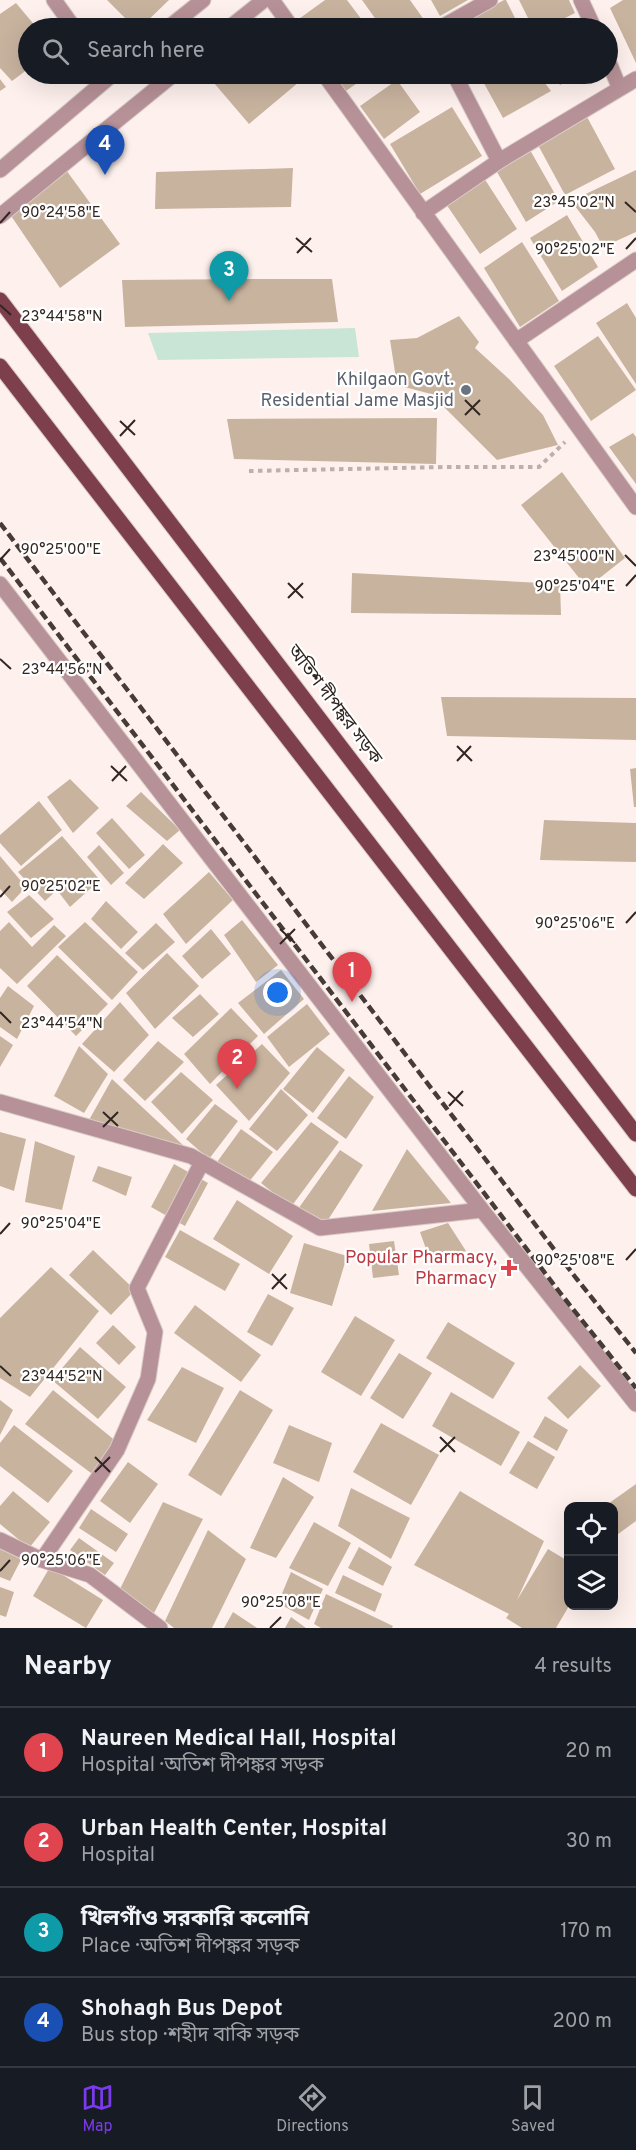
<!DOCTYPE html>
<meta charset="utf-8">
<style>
:root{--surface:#171b24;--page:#242831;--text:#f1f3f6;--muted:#9ea1a6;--line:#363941;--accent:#7c3aed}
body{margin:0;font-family:Overpass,"Noto Sans Bengali",sans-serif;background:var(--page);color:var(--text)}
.controls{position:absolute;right:18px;bottom:18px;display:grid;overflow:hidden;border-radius:12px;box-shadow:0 6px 24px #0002}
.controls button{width:54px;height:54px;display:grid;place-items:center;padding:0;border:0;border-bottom:2px solid var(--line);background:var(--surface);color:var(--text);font:30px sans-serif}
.you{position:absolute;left:278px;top:993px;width:21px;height:21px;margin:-15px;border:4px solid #fff;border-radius:50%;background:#1a73e8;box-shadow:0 0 0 9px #1a73e833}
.badge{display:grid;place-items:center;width:39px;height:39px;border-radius:50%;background:var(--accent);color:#fff;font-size:20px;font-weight:700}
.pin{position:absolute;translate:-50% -50px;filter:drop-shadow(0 2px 3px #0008)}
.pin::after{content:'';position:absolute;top:32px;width:21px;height:18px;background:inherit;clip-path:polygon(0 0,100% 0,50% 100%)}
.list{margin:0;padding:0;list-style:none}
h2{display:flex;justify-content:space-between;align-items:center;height:78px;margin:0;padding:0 24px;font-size:26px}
h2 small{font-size:20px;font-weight:400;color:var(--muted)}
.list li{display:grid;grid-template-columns:39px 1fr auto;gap:18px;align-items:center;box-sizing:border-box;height:90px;padding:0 24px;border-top:2px solid var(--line)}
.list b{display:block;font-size:22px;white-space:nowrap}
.list p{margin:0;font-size:20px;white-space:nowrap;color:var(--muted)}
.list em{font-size:20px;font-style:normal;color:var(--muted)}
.icon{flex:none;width:33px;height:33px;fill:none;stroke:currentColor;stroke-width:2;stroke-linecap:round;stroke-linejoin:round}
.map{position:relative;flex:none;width:636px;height:1628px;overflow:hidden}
.search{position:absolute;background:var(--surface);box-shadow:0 6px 24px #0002;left:18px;right:18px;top:18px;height:66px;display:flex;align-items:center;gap:15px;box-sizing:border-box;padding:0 21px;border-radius:33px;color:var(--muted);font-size:22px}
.sheet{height:438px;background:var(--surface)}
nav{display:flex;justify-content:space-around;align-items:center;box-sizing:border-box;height:84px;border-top:2px solid var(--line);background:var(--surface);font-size:16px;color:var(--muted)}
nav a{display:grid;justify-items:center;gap:3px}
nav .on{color:var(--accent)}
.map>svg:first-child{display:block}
.green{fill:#c8e5d6}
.building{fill:#c8b39f}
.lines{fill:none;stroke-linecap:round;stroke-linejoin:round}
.minor-casing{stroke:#d9ccc8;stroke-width:17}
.major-casing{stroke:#d9ccc8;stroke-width:17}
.path{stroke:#bcb0ac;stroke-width:4;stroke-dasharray:4.5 4.5;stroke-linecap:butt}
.minor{stroke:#b69197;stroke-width:15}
.major{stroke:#7d3f4c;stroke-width:15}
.rail{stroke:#463b36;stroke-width:4.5;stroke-dasharray:9 4.5;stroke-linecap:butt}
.ticks{fill:none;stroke:#312621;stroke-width:2}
.worship-dot{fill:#6b7280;stroke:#fff;stroke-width:2}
.health-dot{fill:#e0444e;stroke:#fff;stroke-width:2}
.labels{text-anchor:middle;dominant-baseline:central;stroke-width:4.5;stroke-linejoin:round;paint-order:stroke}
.worship-label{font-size:18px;fill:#5b616d;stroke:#fff;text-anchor:end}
.street-label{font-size:18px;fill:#312621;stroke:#fff}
.health-label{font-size:18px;fill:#be3a42;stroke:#fff;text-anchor:end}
.ticks-label{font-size:15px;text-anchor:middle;fill:#312621;stroke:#fff;stroke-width:4.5;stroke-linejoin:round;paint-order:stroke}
</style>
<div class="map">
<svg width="636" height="1628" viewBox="0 0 636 1628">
<rect width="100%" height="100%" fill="#fef1ed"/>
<path class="green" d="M355,328l4,29 -201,3 -10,-27z"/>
<path class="building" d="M107,0h62l-29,28h-5z
M325,0h22l18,24 -6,4h-58l-5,-7z
M362,0h48l17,24 -6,4h-39z
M431,0h37l-28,16z
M504,0h2l14,28h-67z
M519,0h50l6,13 -30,15h-12z
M623,0h13v63l-26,-55z
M16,3l21,25h-9v11l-6,6v7l6,8v9l-16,12 -12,-13v-54z
M583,19l4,9h-21z
M225,74h67l7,8 -50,42 -35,-41z
M329,74h41l-27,19z
M486,74h52l13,17 -48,27 -23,-42z
M553,74h29l-22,11z
M0,79l6,8 -6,4z
M397,80l23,32 -36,27 -24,-33z
M452,107l30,49 -62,38 -30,-50z
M586,115l29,54 -50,26 -27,-50z
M530,150l29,51 -33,21 -29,-50z
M61,163l59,81 -60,44 -55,-81z
M293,168l-2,39 -136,2 1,-37z
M636,170v62l-33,15 -8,-15 -24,-31z
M484,178l33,51 -37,25 -34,-50z
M567,215l31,52 -36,24 -32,-53z
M522,242l37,59 -39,26 -36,-59z
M255,279h77l6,43 -213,5 -3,-47z
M627,303l9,15v66l-40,-61z
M459,316l20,26 -4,6 34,31 34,36 15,30 -61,15 -66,-66 -34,-9 -7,-45 27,-2z
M598,336l38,54 -45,31 -37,-55z
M437,418l-1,46 -202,-5 -7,-40z
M633,433l3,4v47l-27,-37z
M562,472l63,86 -38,30 -66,-83z
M352,573l208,11 1,31 -210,-2z
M441,697l195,1v42l-189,-4z
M636,768v39h-2l-4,-38z
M70,779l29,29 -26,25 -26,-36z
M141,792l39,38 -13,11 -41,-35z
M39,801l23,29 -41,36 -21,-23v-8z
M112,818l33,37 -16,14 -33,-36z
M544,820l92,3v39l-96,-2z
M62,836l38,44 -30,27 -13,-17 -12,11 -27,-29z
M163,844l20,19 -39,36 -19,-16z
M99,845l25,28 -13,12 -24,-28z
M0,856l26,31 -14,15 -12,-13z
M209,872l24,28 -47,44 -23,-30z
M29,895l25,24 -23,19 -24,-26z
M106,901l32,31 -17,17 -30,-30z
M242,920l36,45 -22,17 -32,-47z
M9,922l23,25 22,-22 12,11 -49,48 -17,-16v-37z
M85,922l53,50 -26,28 -54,-53z
M156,923l19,19 -32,28 -18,-17z
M211,929l20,25 -29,25 -20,-23z
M167,953l32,33 -44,43 -29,-36z
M57,955l51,49 -32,32 -49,-50z
M281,970l23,29 -40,35 -26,-31z
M8,986l26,20 -17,33 -17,-12v-29z
M200,994l19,20 -26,23 -21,-19z
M120,1002l29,33 -35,37 -32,-28z
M307,1004l23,30 -41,33 -22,-30z
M231,1008l27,28 -48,48 -26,-30z
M0,1036l13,9 -13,22z
M158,1041l26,21 -39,39 -22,-21z
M262,1044l28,29 -41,48 -33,-36z
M79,1046l29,28 -24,39 -30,-17z
M317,1047l28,23 -32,43 -30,-24z
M181,1072l32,28 -31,34 -31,-32z
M349,1076l25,21 -28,42 -29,-21z
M112,1079l72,67 -95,-26z
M281,1089l27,26 -31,36 -28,-22z
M215,1104l23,17 -29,38 -23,-20z
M311,1122l28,20 -48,65 -30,-24z
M241,1129l32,23 -25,31 -31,-21z
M0,1132l26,7 -12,52 -14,-5z
M35,1141l40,15 -13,54 -37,-8z
M407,1149l44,54 -79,8z
M340,1150l23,15 -37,58 -28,-14z
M174,1164l34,19 -23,43 -34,-19z
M98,1166l34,11 -6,19 -34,-15z
M237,1200l56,36 -24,38 -56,-35z
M448,1223l18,28 -35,12 -11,-31z
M180,1230l60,34 -15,27 -60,-34z
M394,1241l5,34 -26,3 -4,-34z
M304,1243l43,13 -15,50 -42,-13z
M93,1250l42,40 -24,25 -42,-40z
M51,1267l48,44 -69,86 -30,-19v-60z
M268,1294l26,14 -22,38 -25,-14z
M195,1305l66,50 -20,27 -67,-49z
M355,1316l40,24 -34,56 -40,-24z
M448,1322l67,41 -22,36 -67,-41z
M113,1325l23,22 -17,18 -23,-22z
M80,1347l46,40 -28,32 -46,-39z
M399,1353l33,20 -29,46 -33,-21z
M580,1365l21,21 -33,33 -21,-21z
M182,1367l42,21 -28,55 -49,-23z
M53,1390l64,52 -22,34 -70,-52z
M240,1390l33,20 -52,86 -33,-21z
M451,1392l69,40 -19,34 -69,-40z
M0,1400l13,10 -13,25z
M545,1416l23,14 -11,21 -24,-14z
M381,1423l58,32 -28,50 -58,-33z
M14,1425l59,46 -25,32 -48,-37v-23z
M289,1425l43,18 -13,39 -46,-19z
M528,1441l27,16 -18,32 -28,-16z
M128,1462l30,22 -28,39 -30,-22z
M283,1477l31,20 -38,61 -26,-10z
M636,1484v37l-22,16v-31h-9z
M351,1488l59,30 -19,41 -53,-33z
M13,1491l37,31 -21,26 -29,-24v-18z
M460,1491l84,50 -27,59 31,-51 20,12 1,45 -13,22h-34l-16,-10 3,-4 -95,-49z
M163,1502l40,17 -49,94 -34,-24z
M91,1509l37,25 -12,18 -37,-24z
M314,1522l37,21 -23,43 -39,-18z
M208,1530l38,29 -34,69h-38l-9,-7z
M79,1538l35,25 -9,12 -35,-25z
M0,1545l23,11 -13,25 -10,-4z
M359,1547l33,20 -9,19 -35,-18z
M50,1567l53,33 -17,28 -53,-32z
M291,1572l32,17 -14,31 -31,-17z
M343,1575l39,19 -7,18 -40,-19z
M0,1587l14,5 -8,25 -6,-2z
M326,1594l67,32 -1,2h-71l-7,-4z
M233,1612l24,16h-33z
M291,1617l15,11h-21z"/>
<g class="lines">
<g class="minor-casing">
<path id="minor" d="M54,0l20,28
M272,0l20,28
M581,0l13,28
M168,28l35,-28
M229,28l35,-28
M440,28l50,-28
M608,60l11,27
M324,74l312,433
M454,74l45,87
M0,170l113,-96
M423,213l76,-52 137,-82
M0,216l174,-142
M516,341l120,-81
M0,584l482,626 154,194
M0,1102l191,54 129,72 162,-18
M0,1540l42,20 48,15 70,53
M42,1560l75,-110 31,-71 7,-47 -18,-44 65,-126"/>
</g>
<g class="major-casing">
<path id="major" d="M0,300l636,834
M0,366l636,823"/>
</g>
<path class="path" d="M249,471l198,-4h92l26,-25"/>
<use href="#minor" class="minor"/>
<use href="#major" class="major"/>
<path class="rail" d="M0,523l576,755 60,75
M0,558l561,736 75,94"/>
</g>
<path class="ticks" d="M625,202l11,10M0,223l10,-11M296,238l16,14M626,249l10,-11M297,253l14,-15M0,305l11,10M465,400l15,15M465,415l15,-15M120,421l15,14M120,436l15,-16M625,555l11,11M0,560l10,-11M288,583l15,15M626,586l10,-11M288,598l15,-15M0,659l11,10M457,746l15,15M457,761l14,-15M111,766l16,15M112,781l14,-15M0,897l10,-11M626,923l10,-11M280,929l15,14M280,944l15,-15M0,1012l11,11M448,1092l15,14M449,1106l14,-15M103,1112l15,14M103,1127l15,-15M0,1234l10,-11M626,1260l10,-11M272,1274l15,15M272,1289l14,-15M0,1366l11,10M440,1437l15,15M440,1452l15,-15M95,1457l15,15M95,1472l15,-15M0,1571l10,-11M270,1628l11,-11"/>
<circle class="worship-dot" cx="466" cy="390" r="6"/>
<path class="health-dot" d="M506 1259h6v6h6v6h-6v6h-6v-6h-6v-6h6z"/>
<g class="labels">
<g class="worship-label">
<text x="454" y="380">Khilgaon Govt.<tspan x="454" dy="21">Residential Jame Masjid</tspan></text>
</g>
<g class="street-label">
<text transform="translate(334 705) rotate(53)">অতিশ দীপঙ্কর সড়ক</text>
</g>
<g class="health-label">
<text x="497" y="1258">Popular Pharmacy,<tspan x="497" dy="21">Pharmacy</tspan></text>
</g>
</g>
<g class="ticks-label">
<text x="574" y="207">23°45'02"N</text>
<text x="61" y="217">90°24'58"E</text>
<text x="575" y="254">90°25'02"E</text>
<text x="62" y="321">23°44'58"N</text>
<text x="61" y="554">90°25'00"E</text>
<text x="574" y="561">23°45'00"N</text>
<text x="575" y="591">90°25'04"E</text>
<text x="62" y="674">23°44'56"N</text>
<text x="61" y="891">90°25'02"E</text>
<text x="575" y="928">90°25'06"E</text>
<text x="62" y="1028">23°44'54"N</text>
<text x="61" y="1228">90°25'04"E</text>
<text x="575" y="1265">90°25'08"E</text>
<text x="62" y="1381">23°44'52"N</text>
<text x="61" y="1565">90°25'06"E</text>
<text x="281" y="1607">90°25'08"E</text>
</g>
</svg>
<div class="controls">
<button><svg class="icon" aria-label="locate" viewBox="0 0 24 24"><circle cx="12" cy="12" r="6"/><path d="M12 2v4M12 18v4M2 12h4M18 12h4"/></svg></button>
<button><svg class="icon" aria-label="layers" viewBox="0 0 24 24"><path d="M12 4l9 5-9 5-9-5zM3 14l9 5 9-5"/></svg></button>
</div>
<div class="you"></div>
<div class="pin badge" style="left:352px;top:1002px;background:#e0444e">1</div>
<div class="pin badge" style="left:237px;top:1089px;background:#e0444e">2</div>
<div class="pin badge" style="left:229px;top:301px;background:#0f9aa8">3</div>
<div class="pin badge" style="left:105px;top:175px;background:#1a4fb4">4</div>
<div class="search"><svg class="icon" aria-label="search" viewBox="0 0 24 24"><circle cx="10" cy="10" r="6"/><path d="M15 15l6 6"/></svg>Search here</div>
</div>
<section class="sheet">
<h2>Nearby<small>4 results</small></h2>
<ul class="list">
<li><span class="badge" style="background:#e0444e">1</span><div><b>Naureen Medical Hall, Hospital</b><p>Hospital · অতিশ দীপঙ্কর সড়ক</p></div><em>20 m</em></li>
<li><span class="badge" style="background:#e0444e">2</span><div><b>Urban Health Center, Hospital</b><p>Hospital</p></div><em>30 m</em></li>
<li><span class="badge" style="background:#0f9aa8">3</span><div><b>খিলগাঁও সরকারি কলোনি</b><p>Place · অতিশ দীপঙ্কর সড়ক</p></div><em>170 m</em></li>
<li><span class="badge" style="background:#1a4fb4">4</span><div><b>Shohagh Bus Depot</b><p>Bus stop · শহীদ বাকি সড়ক</p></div><em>200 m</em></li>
</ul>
</section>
<nav>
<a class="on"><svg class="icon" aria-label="map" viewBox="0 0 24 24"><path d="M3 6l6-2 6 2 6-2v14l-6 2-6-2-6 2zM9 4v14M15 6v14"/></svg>Map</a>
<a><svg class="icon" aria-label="directions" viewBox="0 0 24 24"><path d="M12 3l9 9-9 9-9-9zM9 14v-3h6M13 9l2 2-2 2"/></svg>Directions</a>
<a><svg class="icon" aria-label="saved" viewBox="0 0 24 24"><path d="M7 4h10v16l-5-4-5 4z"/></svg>Saved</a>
</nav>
